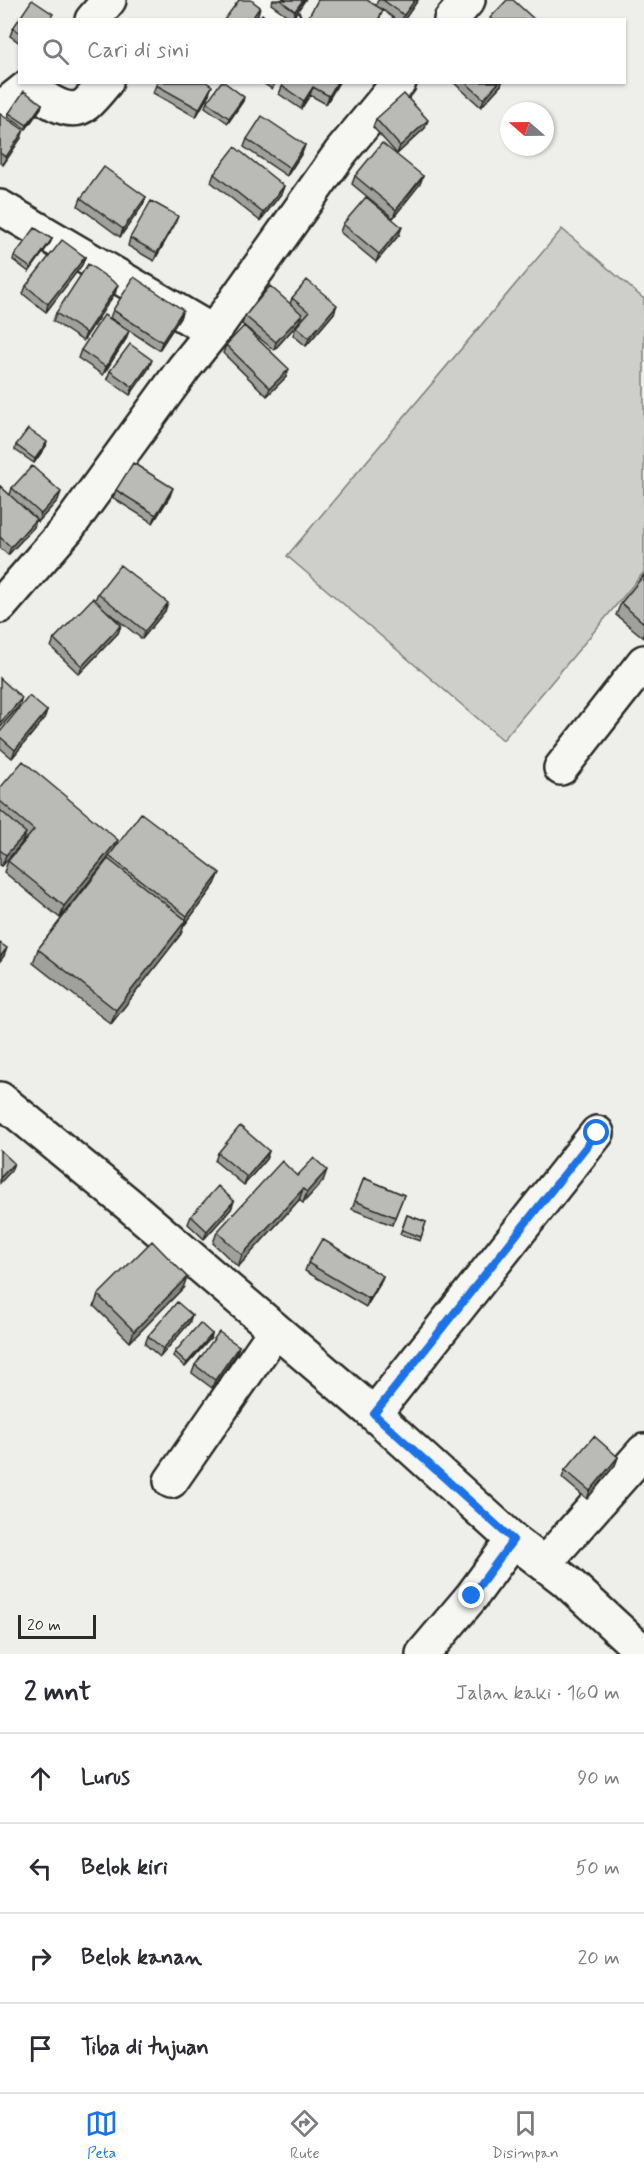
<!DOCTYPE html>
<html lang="id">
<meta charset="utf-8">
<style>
:root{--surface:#fff;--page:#f2f2f3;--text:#2b2b33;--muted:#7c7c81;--line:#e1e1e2;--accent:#1a73e8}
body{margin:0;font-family:Mynerve,sans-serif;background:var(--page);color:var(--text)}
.compass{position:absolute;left:500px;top:102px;width:54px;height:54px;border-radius:50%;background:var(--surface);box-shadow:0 2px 4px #0004;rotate:290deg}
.scale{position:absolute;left:18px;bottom:15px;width:78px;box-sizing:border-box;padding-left:6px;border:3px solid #2b2b2b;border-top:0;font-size:16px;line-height:21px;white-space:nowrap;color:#2b2b2b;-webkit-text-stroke:4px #f6f6f2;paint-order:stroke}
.stop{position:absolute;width:18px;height:18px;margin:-14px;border:4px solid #1a73e8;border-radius:50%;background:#fff}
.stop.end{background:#1a73e8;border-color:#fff;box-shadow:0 2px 6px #0008}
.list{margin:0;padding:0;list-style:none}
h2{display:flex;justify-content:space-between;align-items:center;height:78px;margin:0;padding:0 24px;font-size:26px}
h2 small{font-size:20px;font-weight:400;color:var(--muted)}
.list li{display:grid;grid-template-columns:39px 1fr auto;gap:18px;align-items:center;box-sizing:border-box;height:90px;padding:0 24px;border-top:2px solid var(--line)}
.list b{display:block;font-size:22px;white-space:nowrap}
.list em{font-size:20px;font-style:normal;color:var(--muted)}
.icon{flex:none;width:33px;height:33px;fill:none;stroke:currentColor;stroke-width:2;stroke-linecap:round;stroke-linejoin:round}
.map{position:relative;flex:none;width:644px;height:1654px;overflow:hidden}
.search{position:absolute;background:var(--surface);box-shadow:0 2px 4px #0004;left:18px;right:18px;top:18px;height:66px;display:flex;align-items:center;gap:15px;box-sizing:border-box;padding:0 21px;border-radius:0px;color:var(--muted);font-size:22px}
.sheet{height:438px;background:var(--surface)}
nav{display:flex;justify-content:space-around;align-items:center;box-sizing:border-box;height:84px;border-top:2px solid var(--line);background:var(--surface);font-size:16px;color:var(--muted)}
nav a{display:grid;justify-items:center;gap:3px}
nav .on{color:var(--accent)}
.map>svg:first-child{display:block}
.pitch{fill:#cececa;stroke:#7c7c7a;stroke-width:1.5}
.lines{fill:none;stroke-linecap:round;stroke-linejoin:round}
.minor-casing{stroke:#2b2b2b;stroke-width:38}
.minor{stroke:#f6f6f2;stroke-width:33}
.wall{fill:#a0a09d;stroke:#2b2b2b;stroke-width:1.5}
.shaded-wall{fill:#828280;stroke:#2b2b2b;stroke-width:1.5}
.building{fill:#babab7;stroke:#2b2b2b;stroke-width:1.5}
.route{stroke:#1a73e8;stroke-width:8}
</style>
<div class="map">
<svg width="644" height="1654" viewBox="0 0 644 1654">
<rect width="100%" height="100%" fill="#eeeeea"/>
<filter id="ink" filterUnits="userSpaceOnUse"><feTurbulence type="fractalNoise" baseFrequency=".0167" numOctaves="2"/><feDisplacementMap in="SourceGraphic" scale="12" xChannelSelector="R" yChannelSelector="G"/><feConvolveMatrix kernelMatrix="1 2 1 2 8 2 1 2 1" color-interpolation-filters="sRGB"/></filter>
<g filter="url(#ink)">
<path class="pitch" d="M562,229l82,70v273l-141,168 -216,-184z"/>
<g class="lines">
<g class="minor-casing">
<path id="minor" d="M257,0l26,20
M92,20l17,-20
M451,20l17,-20
M0,109l29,-23c13,11 40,32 57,18 7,-6 13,-14 20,-22
M0,207l213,125
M0,606l67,-77 117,-161 29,-36 128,-180 58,-70
M561,768l83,-106
M0,1099l127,104 247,211 139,126 52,40 79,73
M374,1414l223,-281
M171,1481l104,-150
M544,1564l100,-113
M423,1654l49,-58 41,-56"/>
</g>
<use href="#minor" class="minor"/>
</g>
<path class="wall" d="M273,0h32l-13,19 -21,-15z
M318,0l58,5 2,-5h40l-14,20h-8l-13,-10 -4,10h-72z
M20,20v23l-10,-7 3,-8z
M261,82h15l-4,7z
M284,82h55l-13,22 -16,-9 -9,14 -22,-15z
M453,82h49l-1,3 -20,22z
M156,85l53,9 -13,23 -43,-24z
M243,101l-15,22 -23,-16 2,-5z
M42,104l-1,4 -15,21 -18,-12 1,-4z
M0,114l21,24 -18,27 -3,-2z
M376,119l49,9 -28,26 -24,-27z
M247,139l58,6 -3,8 -15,23 -43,-29z
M214,174l70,12 -3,8 -21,27 -49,-39z
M355,176h68l-3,8 -27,34 -41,-34z
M146,197l-3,8 -23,32 -42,-31 3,-8z
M175,224l-21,37 -26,-15 2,-8z
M343,224l56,11 -23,27 -36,-30z
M52,239l-2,4 -21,29 -16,-12 1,-4z
M85,257l-3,8 -36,47 -23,-18 3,-8z
M115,293l-32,48 -30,-20 3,-8z
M292,298l42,15 -28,33 -13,-11 3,-8 8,-9 -3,-2 -2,6 -25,28 -32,-26 3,-8 45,-12z
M113,310l67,8 -21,32 -49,-32z
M126,339l-23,36 -25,-17 3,-8z
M226,345l60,32 -19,19 -44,-43z
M149,368l-19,27 -23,-16 3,-8z
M16,445l30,1 -12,17 -19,-13z
M0,486l10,9 2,-7 46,12 -20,22 -2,-2 -2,7 -26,28 -8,-7z
M116,490l54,6 -17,27 -40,-25z
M644,575v63l-28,-23 5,-12z
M98,593l67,18 -23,28 -38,-30 17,16 -3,8 -39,41 -28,-27 3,-8 41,-39z
M47,711l-3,8 -32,39 -12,-10v-16z
M0,788l115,60 100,36 -32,43 -2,7 -70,90 -78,-61 5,-14 70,-91 -48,60 -56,-46 4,-11 18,-23 -2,-2 -3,8 -19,22 -2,-1z
M269,1151l-3,8 -22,26 -29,-24 3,-8z
M297,1176l26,5 -20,22 -4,-3 -61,67 -25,-24 4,-11z
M364,1178l40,17 -12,30 -40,-16z
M234,1201l-3,8 -27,30 -16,-15 3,-8z
M407,1215l19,7 -6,19 -20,-7z
M308,1263l75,13 -3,8 -14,23 -61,-36z
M183,1288l-53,54 -36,-36 4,-11z
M189,1323l-29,34 -15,-13 3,-8z
M212,1334l-1,4 -26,29 -12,-11 2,-4z
M239,1346l-3,8 -24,34 -20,-15 3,-8z
M618,1457l-3,8 -28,34 -25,-21 3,-8z"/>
<path class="shaded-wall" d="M303,0h2l-13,19 3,-8z
M415,0h3l-14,20h-2l2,-5z
M260,7l-2,8 -4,5h-3z
M337,82h2l-13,22 3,-8z
M499,82h3l-1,3 -20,22 3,-8z
M212,86l-3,8 -13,23 3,-8z
M313,87l-3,8 -9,14 3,-8z
M244,97l-1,4 -15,22 1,-5z
M42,104l-1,4 -15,21 1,-4z
M428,120l-3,8 -28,26 3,-8z
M24,130l-3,8 -18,27 3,-8z
M305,145l-3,8 -15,23 3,-8z
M423,176l-3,8 -27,34 3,-8z
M284,186l-3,8 -21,27 3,-8z
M146,197l-3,8 -23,32 3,-8z
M178,216l-3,8 -21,37 3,-8z
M402,227l-3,8 -23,27 3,-8z
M52,239l-2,4 -21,29 2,-4z
M85,257l-3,8 -36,47 2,-8z
M118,285l-3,8 -32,48 3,-8z
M337,305l-3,8 -28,33 3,-8z
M183,310l-3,8 -21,32 3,-8z
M302,314l-3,8 -25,28 2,-8z
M129,331l-3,8 -23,36 3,-8z
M152,360l-3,8 -19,27 3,-8z
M289,369l-3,8 -19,19 3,-8z
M47,442l-1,4 -12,17 1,-4z
M173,488l-3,8 -17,27 3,-8z
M61,492l-3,8 -20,22 3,-8z
M36,519l-2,8 -26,28 3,-8z
M168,603l-3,8 -23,28 3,-8z
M121,625l-3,8 -39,41 3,-8z
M22,698l-3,8 -19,22v-5z
M47,711l-3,8 -32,39 3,-8z
M26,833l-5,11 -19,22 4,-11z
M118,840l-4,11 -5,5 -1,2 -48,60 4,-12z
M220,873l-5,11 -32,43 4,-11z
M186,920l-5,14 -70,90 5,-14z
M7,948l-3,8 -4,5v-4z
M269,1151l-3,8 -22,26 3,-8z
M14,1163l-3,8 -11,12v-5z
M327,1170l-4,11 -20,22 4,-11z
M303,1189l-4,11 -61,67 4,-12z
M234,1201l-3,8 -27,30 3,-8z
M383,1276l-3,8 -14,23 3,-8z
M187,1277l-4,11 -53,54 4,-11z
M192,1315l-3,8 -29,34 3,-8z
M212,1334l-1,4 -26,29 2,-4z
M239,1346l-3,8 -24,34 3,-8z
M618,1457l-3,8 -28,34 3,-8z"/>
<path class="building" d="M32,0l21,14 -4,6h-29v13l-7,-5z
M239,0h12l9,7 -9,13h-27z
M280,0h23l-8,11z
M318,0h49l16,10 -5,10h-68l-2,-2z
M383,0h32l-11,15z
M507,0h6l22,20h-43l-2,-2z
M262,14l7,6h-11z
M158,82h48l6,4 -13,23 -43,-24z
M221,82h3l20,15 -15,21 -22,-16z
M284,82h53l-8,14 -16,-9 -9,14 -22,-15z
M465,82h34l-15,17z
M24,91l18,13 -15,21 -18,-12z
M404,94l24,26 -28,26 -24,-27z
M0,114l24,16 -18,27 -6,-4z
M262,116l43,29 -15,23 -43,-29z
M382,143l41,33 -27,34 -41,-34z
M235,147l49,39 -21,27 -49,-39z
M104,167l42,30 -23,32 -42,-31z
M366,197l36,30 -23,27 -36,-30z
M151,201l27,15 -21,37 -27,-15z
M35,228l17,11 -21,29 -17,-12z
M62,240l23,17 -37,47 -22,-18z
M88,264l30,21 -32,48 -30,-20z
M134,277l49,33 -21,32 -49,-32z
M307,280l30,25 -28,33 -13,-11 13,-15 -17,-14z
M270,286l32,28 -26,28 -31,-26z
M104,315l25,16 -23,36 -25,-17z
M244,326l45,43 -19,19 -44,-43z
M130,344l22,16 -19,27 -23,-16z
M28,429l19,13 -12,17 -19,-14z
M133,463l40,25 -17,27 -40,-25z
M32,466l29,26 -20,22 -29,-26z
M0,486l36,33 -25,28 -11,-10z
M120,565l48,38 -23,28 -47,-38z
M644,575v48l-23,-20z
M93,598l28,27 -39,41 -28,-27z
M0,678l22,20 -22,25z
M29,696l18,15 -32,39 -15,-13v-5z
M23,761l95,79 -54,66 -56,-45 26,-31 -34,-29v-13z
M0,810l26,23 -20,22 -6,-5z
M141,813l79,60 -33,43 -78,-60z
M108,859l78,61 -70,90 -78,-61z
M0,943l7,5 -7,9z
M240,1126l29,25 -22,26 -29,-24z
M0,1150l14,13 -14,15z
M314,1158l13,12 -20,22 -4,-3 -61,66 -25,-23 65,-71 15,15z
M364,1178l40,17 -9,22 -40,-16z
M218,1186l16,15 -27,30 -16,-15z
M407,1215l19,7 -5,15 -19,-7z
M322,1239l61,37 -14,23 -61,-36z
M152,1241l35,36 -53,54 -36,-36z
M177,1302l15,13 -29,34 -15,-13z
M200,1323l12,11 -25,29 -12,-11z
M219,1332l20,14 -24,34 -20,-15z
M594,1436l24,21 -28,34 -25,-21z"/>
</g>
<g class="lines" filter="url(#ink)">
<path class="route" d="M472,1596l41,-56 -139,-126 223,-281"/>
</g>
</svg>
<svg class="compass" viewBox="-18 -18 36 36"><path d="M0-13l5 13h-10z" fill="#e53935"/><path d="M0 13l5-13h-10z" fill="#7c7c81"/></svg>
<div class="scale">20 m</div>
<div class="stop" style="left:597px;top:1133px"></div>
<div class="stop end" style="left:472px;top:1596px"></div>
<div class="search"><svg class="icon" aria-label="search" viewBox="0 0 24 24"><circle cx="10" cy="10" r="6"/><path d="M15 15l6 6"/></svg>Cari di sini</div>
</div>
<section class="sheet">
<h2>2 mnt<small>Jalan kaki · 160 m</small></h2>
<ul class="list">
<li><svg class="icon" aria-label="ahead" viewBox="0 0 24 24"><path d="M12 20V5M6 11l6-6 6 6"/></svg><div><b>Lurus</b></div><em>90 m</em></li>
<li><svg class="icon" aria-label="left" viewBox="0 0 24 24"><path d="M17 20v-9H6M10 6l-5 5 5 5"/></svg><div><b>Belok kiri</b></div><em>50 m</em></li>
<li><svg class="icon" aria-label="right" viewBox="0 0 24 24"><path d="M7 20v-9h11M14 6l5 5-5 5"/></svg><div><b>Belok kanan</b></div><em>20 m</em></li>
<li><svg class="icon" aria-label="arrive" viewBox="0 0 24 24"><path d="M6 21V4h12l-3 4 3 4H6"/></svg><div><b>Tiba di tujuan</b></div></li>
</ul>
</section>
<nav>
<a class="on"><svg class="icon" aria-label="map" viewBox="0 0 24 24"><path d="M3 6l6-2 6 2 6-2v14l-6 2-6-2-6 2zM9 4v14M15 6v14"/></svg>Peta</a>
<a><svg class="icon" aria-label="directions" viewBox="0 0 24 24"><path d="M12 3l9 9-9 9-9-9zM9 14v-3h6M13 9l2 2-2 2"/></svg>Rute</a>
<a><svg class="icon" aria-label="saved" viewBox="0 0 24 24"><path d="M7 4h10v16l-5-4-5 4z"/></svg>Disimpan</a>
</nav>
